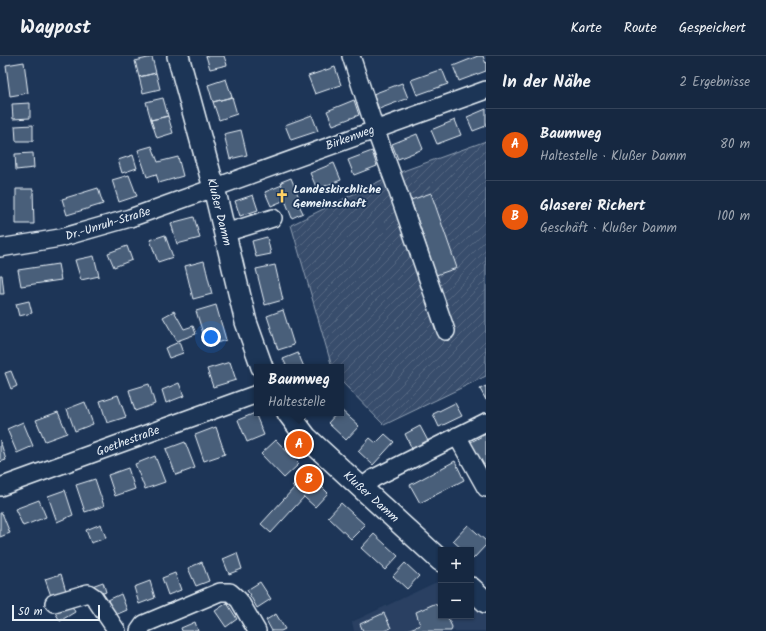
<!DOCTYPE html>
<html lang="de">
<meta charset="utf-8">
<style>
:root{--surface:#162841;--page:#1f3048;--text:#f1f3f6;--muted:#9ea6b1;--line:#35445a;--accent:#ea580c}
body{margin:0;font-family:Kalam,sans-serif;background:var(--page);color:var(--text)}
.controls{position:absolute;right:12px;bottom:12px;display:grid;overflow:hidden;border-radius:0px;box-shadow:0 1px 3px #0004}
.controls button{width:36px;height:36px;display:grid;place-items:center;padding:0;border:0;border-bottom:1px solid var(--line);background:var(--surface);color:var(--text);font:20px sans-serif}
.scale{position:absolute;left:12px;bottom:10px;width:88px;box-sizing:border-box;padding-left:4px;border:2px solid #e8f1f8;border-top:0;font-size:11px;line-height:14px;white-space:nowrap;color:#e8f1f8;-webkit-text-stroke:3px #1d3557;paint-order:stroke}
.you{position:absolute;left:211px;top:281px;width:14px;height:14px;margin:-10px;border:3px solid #fff;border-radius:50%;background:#1a73e8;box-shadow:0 0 0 6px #1a73e833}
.badge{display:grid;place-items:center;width:26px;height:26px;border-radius:50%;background:var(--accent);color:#fff;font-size:13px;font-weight:700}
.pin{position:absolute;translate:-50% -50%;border:2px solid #fff;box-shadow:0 1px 4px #0006}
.popup{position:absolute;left:254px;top:308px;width:90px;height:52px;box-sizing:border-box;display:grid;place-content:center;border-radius:0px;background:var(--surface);filter:drop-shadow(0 1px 3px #0005);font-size:13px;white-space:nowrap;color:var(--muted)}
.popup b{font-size:15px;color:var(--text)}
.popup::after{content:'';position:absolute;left:50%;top:100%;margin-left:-8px;border:8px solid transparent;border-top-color:var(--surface)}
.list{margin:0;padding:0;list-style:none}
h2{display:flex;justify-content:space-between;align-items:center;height:52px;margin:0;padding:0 16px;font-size:17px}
h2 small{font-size:13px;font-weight:400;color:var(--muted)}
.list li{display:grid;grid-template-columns:26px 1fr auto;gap:12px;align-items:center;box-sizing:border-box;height:72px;padding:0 16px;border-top:1px solid var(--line)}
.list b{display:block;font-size:15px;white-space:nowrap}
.list p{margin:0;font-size:13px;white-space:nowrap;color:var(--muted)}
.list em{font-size:13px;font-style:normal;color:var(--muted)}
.map{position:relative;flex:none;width:486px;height:575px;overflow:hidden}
header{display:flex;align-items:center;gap:24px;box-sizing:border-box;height:56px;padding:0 20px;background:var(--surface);border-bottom:1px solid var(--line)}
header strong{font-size:19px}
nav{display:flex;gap:22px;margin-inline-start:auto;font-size:14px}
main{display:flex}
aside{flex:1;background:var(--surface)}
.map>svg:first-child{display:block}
.built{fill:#2a4162}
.garden{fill:url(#garden-furrows);stroke:#909fb2}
.building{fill:#495e7a;stroke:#e8f1f8}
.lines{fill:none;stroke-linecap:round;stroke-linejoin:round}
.minor-casing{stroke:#e8f1f8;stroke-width:20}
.major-casing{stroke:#e8f1f8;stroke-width:24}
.minor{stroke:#1d3557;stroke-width:17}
.major{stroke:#1d3557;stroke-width:21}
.labels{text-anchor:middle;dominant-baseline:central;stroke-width:3.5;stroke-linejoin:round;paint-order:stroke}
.street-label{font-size:12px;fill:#e8f1f8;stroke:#1d3557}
.poi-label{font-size:12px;font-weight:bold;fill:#e8f1f8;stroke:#1d3557;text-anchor:start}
</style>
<header>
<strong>Waypost</strong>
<nav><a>Karte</a><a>Route</a><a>Gespeichert</a></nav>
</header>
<main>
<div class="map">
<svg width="486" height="575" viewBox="0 0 486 575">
<defs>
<pattern id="garden-furrows" width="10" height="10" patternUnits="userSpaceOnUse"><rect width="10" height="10" fill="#374d6c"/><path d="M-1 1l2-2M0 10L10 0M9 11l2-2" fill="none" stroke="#546782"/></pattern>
</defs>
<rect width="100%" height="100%" fill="#1d3557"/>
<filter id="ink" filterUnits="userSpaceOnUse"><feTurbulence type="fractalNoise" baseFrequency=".025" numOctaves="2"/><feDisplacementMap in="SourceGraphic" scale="8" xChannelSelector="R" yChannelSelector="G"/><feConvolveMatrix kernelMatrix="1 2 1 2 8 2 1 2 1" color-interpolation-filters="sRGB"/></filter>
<g filter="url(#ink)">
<path class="built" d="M441,524v36h30v-28l15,14v29h-132l-2,-9z"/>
<path class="garden" d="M486,85v235l-102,49 -43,-44v-14h-9l-41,-142 101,-50z"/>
<path class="building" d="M206,0h18l3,9 -17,4z
M478,0h5l3,8v7l-27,10 -6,-15z
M152,1l4,16 -17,4 -4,-16z
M24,6l4,31 -18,3 -4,-31z
M335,11l6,18 -26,9 -7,-18z
M442,13l6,15 -31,11 -6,-15z
M156,17l4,16 -17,4 -4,-16z
M226,23l6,18 -19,5 -5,-17z
M402,27l6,15 -29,11 -6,-15z
M232,41l5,17 -18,6 -6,-18z
M163,42l5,18 -17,4 -5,-18z
M354,44l5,15 -26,10 -6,-14z
M30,47v15l-17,1 -1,-15z
M486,53v17l-13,5 -6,-14z
M312,59l6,16 -27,9 -6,-15z
M168,60l5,17 -16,5 -6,-18z
M455,64l6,15 -24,9 -6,-14z
M33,69v16h-17l-1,-15z
M241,74l6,25 -17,4 -6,-25z
M417,78l6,15 -25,10 -6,-15z
M152,90l6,16 20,-5 5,19 -24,7 -3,-9 -9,3 -9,-27z
M372,95l5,15 -23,9 -6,-15z
M33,97l1,15 -18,2 -1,-16z
M133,99l4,13 -15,5 -4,-13z
M334,107l7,17 -24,9 -7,-16z
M129,119l8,21 -18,6 -7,-22z
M291,122l9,22 -3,1 6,12 -11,5 -7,-18 -14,6 -6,-14 17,-7 -1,-3z
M98,132l5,16 -36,11 -5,-16z
M16,133h17l1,35h-18z
M431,137l26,75 -21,7 -25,-75z
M253,139l5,15 -18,6 -5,-15z
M194,161l6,21 -23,6 -6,-21z
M165,179l8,22 -15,5 -8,-22z
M267,181l4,17 -15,3 -4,-16z
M127,190l5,14 -18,7 -6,-14z
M94,200l5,20 -18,4 -6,-20z
M204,205l8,33 -19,5 -8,-33z
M58,208l3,16 -40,6 -3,-16z
M275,209l8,35 -18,5 -9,-36z
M0,219h2l2,19h-4z
M29,245l3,12 -13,3 -3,-12z
M216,249l10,35 -19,6 -11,-35z
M283,254l11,35 -16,5 -11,-34z
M174,255l10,18 9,-3 3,8 -19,7 -14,-24z
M179,286l4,11 -14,5 -4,-10z
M298,297l6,14h-17l-4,-8z
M230,306l6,18 -23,7 -6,-18z
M11,315l6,15 -6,3 -6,-16z
M179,327l5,13 -18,7 -4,-13z
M149,328l6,20 -20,7 -6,-21z
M486,330v14l-6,-11z
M118,339l8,22 -19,6 -7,-22z
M85,346l8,22 -18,7 -8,-22z
M455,347l7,13 -23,11 -6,-13z
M341,354l18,16 -13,14 -18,-17 9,-10h4z
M58,356l9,21 -22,8 -9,-21z
M255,357l9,22 -17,7 -9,-22z
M23,366l10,24 -16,7 -10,-24z
M420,370l9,17 -16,8 -8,-17z
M216,371l9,27 -21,7 -9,-26z
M385,378l9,8 -21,23 -15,-14 12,-13 6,5z
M486,378v41l-17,-32z
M0,384l6,20 -6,2z
M276,384l23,24 -15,14 -23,-24z
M185,386l10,26 -19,7 -10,-26z
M155,400l10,26 -20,7 -10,-25z
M455,405l9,19 -44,23 -10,-18z
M128,412l7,21 -20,7 -7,-21z
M306,415l22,22 -13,14 -11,-10 -33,36 -10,-9 33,-36 -2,-2z
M95,423l9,27 -19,6 -9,-27z
M65,434l8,25 -16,7 -9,-26z
M39,444l7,17 -23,9 -8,-17z
M341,447l24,22 -14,14 -23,-22z
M0,457h2l8,20 -10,4z
M101,468l5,14 -15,5 -5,-13z
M468,469l18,16v4l-13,14 -2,-2v-7h-8l-10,-9z
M374,478l24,22 -13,14 -24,-22z
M237,497l5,16 -13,5 -6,-15z
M202,506l7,19 -13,5 -8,-18z
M405,507l14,13 -12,13 -14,-13z
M175,517l6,17 -13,5 -6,-17z
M61,518l5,17 -15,5 -6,-17z
M150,525l5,17 -16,6 -5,-17z
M103,526l3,10 -10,4 -4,-10z
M260,526l11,17 -14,9 -10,-18z
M121,538l6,16 -14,6 -5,-16z
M70,546l5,10 -15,9 -8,-14z
M227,547l10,16 -11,8 -11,-16z
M434,548l7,3v9h6l5,11 -1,4h-46l15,-6 -4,-13z
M384,557l7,15 -7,3h-21l-3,-7z
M276,558l9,15 -4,2h-9l-6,-11z
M195,566l3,9h-16l-1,-3z"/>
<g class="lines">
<g class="minor-casing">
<path id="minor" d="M351,0l24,73 23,63 48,139
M225,177l48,-15
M0,192l60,-10 70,-20 356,-128
M457,380l29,52
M0,431l257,-93
M361,432l13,-10 112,-56
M54,547l34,-10 6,4 23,34
M139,575l5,-7 76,-32h10l9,8 18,31"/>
</g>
<g class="major-casing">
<path id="major" d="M178,0l36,132 32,134 16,45
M288,357l18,24 135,124
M471,532l15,14"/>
</g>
<use href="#minor" class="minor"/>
<use href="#major" class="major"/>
</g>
</g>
<defs>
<g id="church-bare" transform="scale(1.08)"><path d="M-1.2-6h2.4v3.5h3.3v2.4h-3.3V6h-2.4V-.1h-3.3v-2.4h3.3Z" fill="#ffd166" stroke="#1d3557" stroke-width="2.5" paint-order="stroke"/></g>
</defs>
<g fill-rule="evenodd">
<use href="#church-bare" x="282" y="140"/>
</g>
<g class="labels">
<g class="street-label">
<text transform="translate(350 82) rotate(-20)">Birkenweg</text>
<text transform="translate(219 156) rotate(76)">Klußer Damm</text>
<text transform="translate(108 168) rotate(-17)">Dr.-Unruh-Straße</text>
<text transform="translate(128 385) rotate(-20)">Goethestraße</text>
<text transform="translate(371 441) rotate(42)">Klußer Damm</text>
</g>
<g class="poi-label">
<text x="293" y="133">Landeskirchliche<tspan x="293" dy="14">Gemeinschaft</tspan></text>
</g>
</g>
</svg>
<div class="controls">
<button>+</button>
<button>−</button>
</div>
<div class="scale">50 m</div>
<div class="you"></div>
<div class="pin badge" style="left:299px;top:388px">A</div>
<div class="popup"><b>Baumweg</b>Haltestelle</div>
<div class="pin badge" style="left:309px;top:423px">B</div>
</div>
<aside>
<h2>In der Nähe<small>2 Ergebnisse</small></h2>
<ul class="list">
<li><span class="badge">A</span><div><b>Baumweg</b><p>Haltestelle · Klußer Damm</p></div><em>80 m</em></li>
<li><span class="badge">B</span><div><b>Glaserei Richert</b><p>Geschäft · Klußer Damm</p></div><em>100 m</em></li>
</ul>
</aside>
</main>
